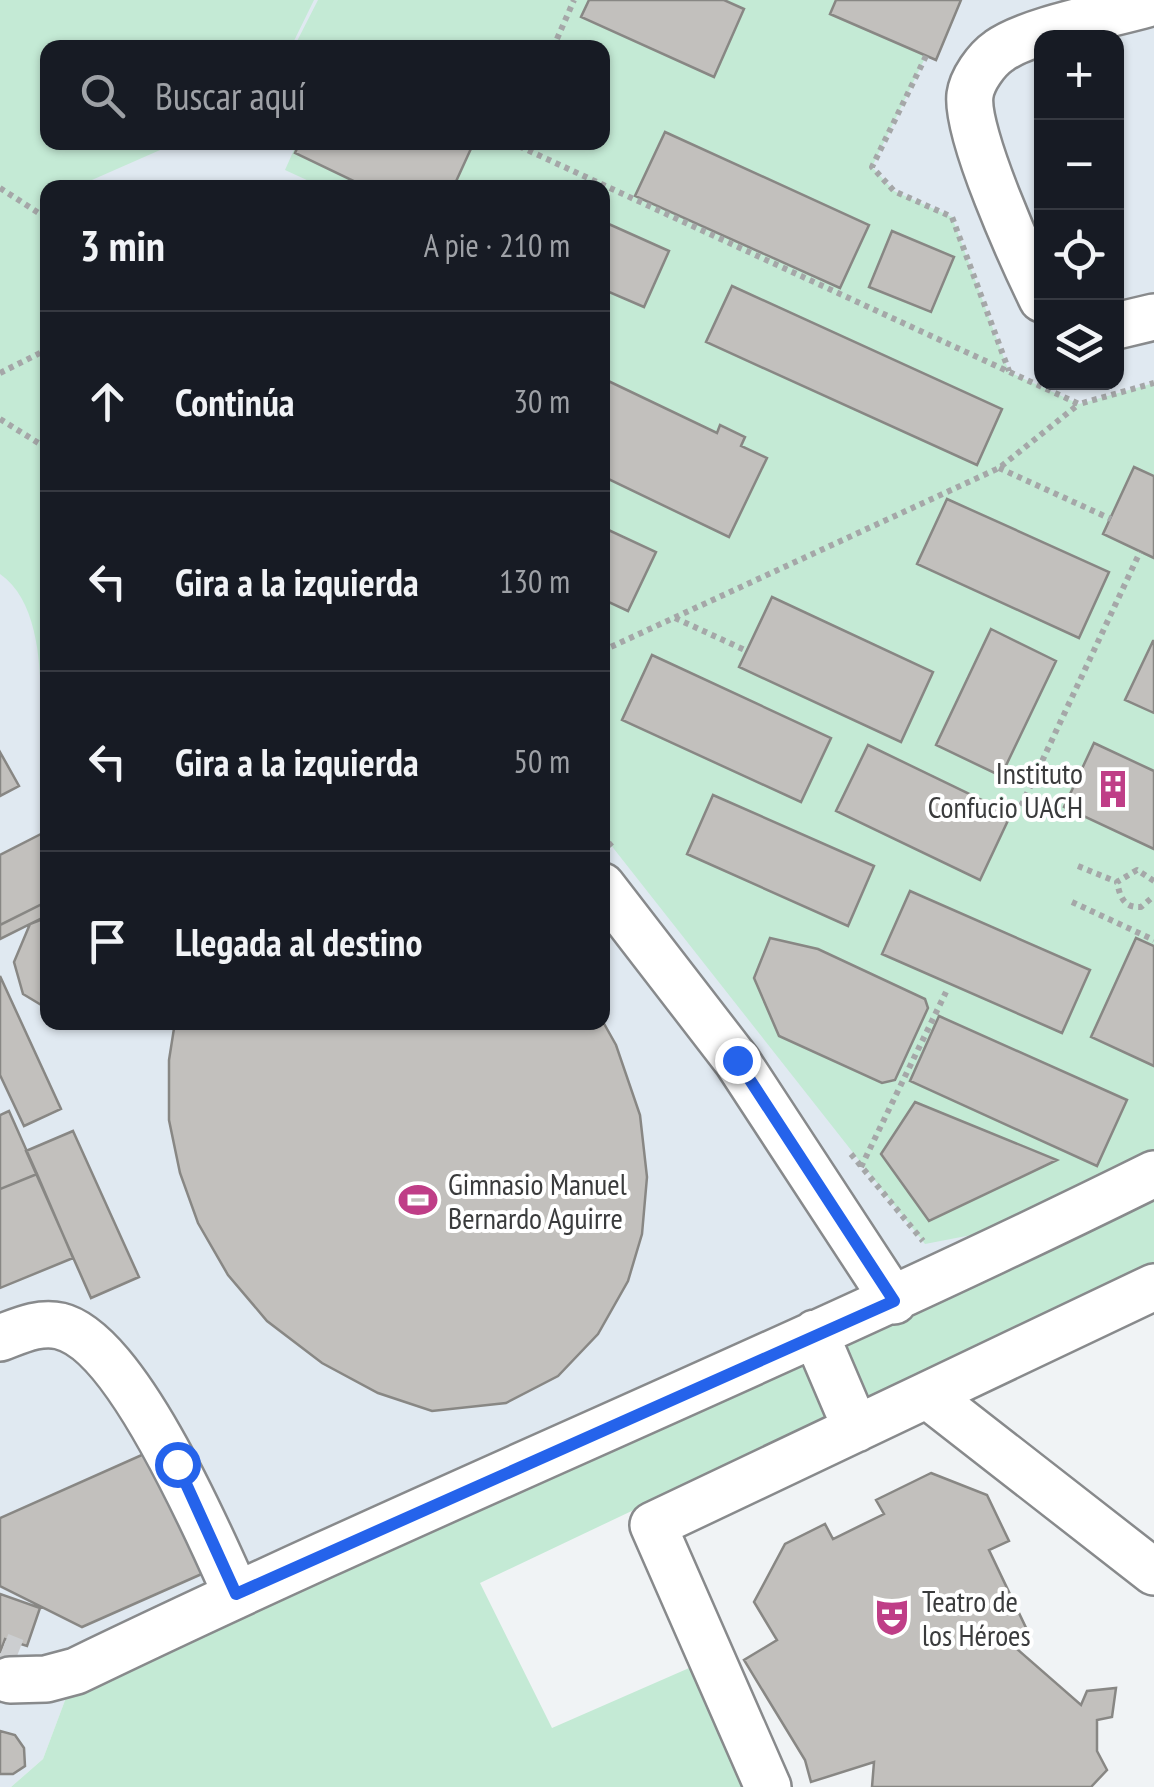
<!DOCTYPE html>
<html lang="es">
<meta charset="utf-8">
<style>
:root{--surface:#171b24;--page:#20242c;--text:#f1f3f6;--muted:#9ea1a6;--line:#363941}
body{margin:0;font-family:"PT Sans Narrow",sans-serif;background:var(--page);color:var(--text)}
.controls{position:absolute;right:30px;top:30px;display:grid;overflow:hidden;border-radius:20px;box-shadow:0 2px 8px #0004}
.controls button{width:90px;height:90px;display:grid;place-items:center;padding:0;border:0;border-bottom:2px solid var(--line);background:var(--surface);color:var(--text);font:50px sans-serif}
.stop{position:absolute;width:30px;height:30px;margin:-22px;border:8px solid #2563eb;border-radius:50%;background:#fff}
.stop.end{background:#2563eb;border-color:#fff;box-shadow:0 2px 10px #0008}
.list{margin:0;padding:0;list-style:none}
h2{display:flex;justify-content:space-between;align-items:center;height:130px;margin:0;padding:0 40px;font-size:42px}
h2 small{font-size:32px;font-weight:400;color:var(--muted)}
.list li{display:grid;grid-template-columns:65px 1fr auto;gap:30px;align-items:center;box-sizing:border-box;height:180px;padding:0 40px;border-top:2px solid var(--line)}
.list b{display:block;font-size:38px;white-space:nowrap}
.list em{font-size:32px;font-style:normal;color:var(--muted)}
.icon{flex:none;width:55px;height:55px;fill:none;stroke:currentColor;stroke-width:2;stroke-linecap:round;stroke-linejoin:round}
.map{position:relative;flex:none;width:1154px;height:1787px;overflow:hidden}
.search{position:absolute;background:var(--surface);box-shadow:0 2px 8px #0004;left:40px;top:40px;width:570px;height:110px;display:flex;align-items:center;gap:25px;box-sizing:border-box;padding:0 35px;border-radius:20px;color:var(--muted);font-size:38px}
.panel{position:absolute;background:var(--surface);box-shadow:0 2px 8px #0004;left:40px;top:180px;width:570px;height:850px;border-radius:20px}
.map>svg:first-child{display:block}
.built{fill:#e0e9f1;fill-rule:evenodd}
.green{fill:#c4ead5}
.building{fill:#c2c0bd;stroke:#888784;stroke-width:2.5}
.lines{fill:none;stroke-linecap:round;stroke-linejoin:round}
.minor-tunnel{stroke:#ccced0;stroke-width:45;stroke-dasharray:45 22;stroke-linecap:butt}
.minor-casing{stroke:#888a8c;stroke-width:50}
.path{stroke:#a5a7a8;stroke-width:6;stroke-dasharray:5 5;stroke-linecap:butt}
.minor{stroke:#fff;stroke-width:45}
.route{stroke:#2563eb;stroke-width:12}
.labels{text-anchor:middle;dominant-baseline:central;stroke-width:8;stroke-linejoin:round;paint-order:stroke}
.poi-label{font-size:30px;fill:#3a3b3c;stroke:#fff;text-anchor:start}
</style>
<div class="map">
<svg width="1154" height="1787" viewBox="0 0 1154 1787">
<rect width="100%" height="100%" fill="#f0f3f5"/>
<path class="built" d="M0,0h1154v1174l-1078,497 -33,88 -32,28h-11zM1042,38h74v344h-74zM48,48h554v94h-554zM48,188h554v834h-554z"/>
<path class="green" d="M0,0h314l-23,47 -243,1v94l128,1 -100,44 -28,1 -1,593 -7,-4c-1,-58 13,-166 -40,-203z
M318,0h643l-25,60 -10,-4 -54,111 22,24 58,26 57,155 70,32 75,-21v880l-674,320 72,145 144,-63 63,122h-748l32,-28 33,-88 989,-454 -140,27 -322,-409 -1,-647 -280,-1 -37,-17 12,-27 305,-1v-94l-308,-1z"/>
<path class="building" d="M589,0h135l20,9 -30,68 -133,-60z
M836,0h125l-25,60 -106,-46z
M665,132l204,93 -29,63 -205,-92z
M300,142h174l-21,46h-85l-73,-35z
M602,221l67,30 -25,56 -42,-18z
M892,231l62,26 -23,55 -62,-25z
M732,286l270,123 -25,56 -271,-123z
M602,378l115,55 3,-8 25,12 -4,9 26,12 -38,79 -127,-61z
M1134,467l20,9v82l-51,-24z
M947,499l162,73 -30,66 -162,-74z
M602,527l54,25 -28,59 -26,-12z
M772,597l161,75 -32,70 -162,-75z
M991,629l65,32 -55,115 -65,-31z
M1153,641h1v72l-29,-13z
M652,655l179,83 -30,64 -179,-82z
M1094,743l60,28v78l-90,-42z
M868,745l143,69 -31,66 -144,-69z
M0,752l19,34 -19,10z
M713,795l161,71 -26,60 -161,-72z
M45,832l3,69 -48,24v-70z
M910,891l180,79 -28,63 -180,-79z
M48,901v14l-48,24v-14z
M48,917v92l-25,-15 -9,-32 16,-38z
M770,938l48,11 107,50 3,9 -33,72 -13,3 -103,-47 -25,-58z
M1136,938l18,8v120l-63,-29z
M0,976l61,133 -37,17 -24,-51z
M939,1016l188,84 -30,66 -187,-85z
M602,1020l14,25 24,70 7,62 -5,57 -14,47 -30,53 -40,42 -52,27 -74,8 -54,-18 -56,-30 -55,-42 -39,-46 -30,-52 -18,-50 -11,-53v-60l6,-38z
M915,1102l142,58 -128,61 -48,-67z
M9,1111l28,63 -37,15v-74z
M73,1131l66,146 -48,21 -65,-147z
M37,1174l36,84 -73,30v-99z
M162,1446l51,123 -131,58 -82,-41v-68z
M931,1473l56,22 22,46 -20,9 39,82 -19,10 72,63 6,-14 29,-3 -4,29 -15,3v31l10,19 -16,17h-219l2,-25 -63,20 -6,-22 -61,-100 33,-20 -23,-38 31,-58 40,-20 8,15 51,-25 -8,-14z
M0,1594l40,14 -13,38 -22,-7 -5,14z
M0,1731l15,4 9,13 1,18 -12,8h-13z"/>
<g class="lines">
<path class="minor-tunnel" d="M0,1655l15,6"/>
<g class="minor-casing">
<path id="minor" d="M1042,299c-19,-39 -77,-166 -72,-204 2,-15 16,-35 29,-44 30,-22 116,-37 155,-49
M1116,326l38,-9
M602,886l135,175 157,240
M1154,1287l-227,108 227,177
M815,1333l41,96
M0,1338c19,-7 39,-17 60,-12 66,16 149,207 176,268
M10,1680l36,-1 30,-8c356,-172 723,-321 1078,-497
M768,1787l-115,-262 274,-130"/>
</g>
<path class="path" d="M553,48l21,-48
M926,56l-54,111 22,24 58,26 57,154
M510,142l569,262 75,-21
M0,188l48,31
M0,373l48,-24
M0,419l48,30
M999,468l112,51
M675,618l72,33
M602,651l397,-183 80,-64
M1021,806l119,-254
M602,835l11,13
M1078,866l39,16
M1154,881l-17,-11 -20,12c3,14 6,26 24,25l13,-11
M1072,902l82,38
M851,1154l72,87
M861,1167l85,-175"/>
<use href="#minor" class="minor"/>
</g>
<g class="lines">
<path class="route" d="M177,1464l59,130 658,-293 -157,-241"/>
</g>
<defs>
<g id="building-bare" transform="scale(3)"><path d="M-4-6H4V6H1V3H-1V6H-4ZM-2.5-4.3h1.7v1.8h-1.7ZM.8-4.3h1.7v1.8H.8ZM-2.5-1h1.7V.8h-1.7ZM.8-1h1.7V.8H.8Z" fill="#bf3e87" stroke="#fff" stroke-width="2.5" paint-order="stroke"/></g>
<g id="stadium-bare" transform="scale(3)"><path d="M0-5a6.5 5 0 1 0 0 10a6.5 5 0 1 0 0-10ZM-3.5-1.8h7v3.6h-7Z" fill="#bf3e87" stroke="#fff" stroke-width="2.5" paint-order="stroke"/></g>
<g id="theatre-bare" transform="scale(3)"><path d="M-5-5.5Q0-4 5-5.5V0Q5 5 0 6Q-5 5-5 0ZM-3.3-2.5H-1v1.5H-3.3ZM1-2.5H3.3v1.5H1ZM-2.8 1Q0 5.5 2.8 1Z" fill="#bf3e87" stroke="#fff" stroke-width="2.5" paint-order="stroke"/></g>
</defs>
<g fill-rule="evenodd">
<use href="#building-bare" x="1113" y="789"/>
<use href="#stadium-bare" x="418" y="1200"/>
<use href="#theatre-bare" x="892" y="1617"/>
</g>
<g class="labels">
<g class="poi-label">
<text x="1083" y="772" text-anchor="end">Instituto<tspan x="1083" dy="34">Confucio UACH</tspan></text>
<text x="448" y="1183">Gimnasio Manuel<tspan x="448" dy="34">Bernardo Aguirre</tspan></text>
<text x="922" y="1600">Teatro de<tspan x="922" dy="34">los Héroes</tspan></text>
</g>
</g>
</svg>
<div class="controls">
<button>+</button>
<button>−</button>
<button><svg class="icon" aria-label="locate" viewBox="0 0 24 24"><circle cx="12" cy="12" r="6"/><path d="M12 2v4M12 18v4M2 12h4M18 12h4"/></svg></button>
<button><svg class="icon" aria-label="layers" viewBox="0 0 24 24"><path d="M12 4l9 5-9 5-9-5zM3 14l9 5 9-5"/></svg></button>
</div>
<div class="stop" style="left:177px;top:1464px"></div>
<div class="stop end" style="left:737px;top:1060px"></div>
<div class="search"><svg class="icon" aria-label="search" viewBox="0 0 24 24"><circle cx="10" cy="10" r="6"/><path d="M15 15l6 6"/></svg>Buscar aquí</div>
<section class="panel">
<h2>3 min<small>A pie · 210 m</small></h2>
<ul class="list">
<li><svg class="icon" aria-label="ahead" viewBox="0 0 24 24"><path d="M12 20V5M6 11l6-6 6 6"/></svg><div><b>Continúa</b></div><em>30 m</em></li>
<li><svg class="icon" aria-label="left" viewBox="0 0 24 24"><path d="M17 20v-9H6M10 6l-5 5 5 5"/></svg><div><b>Gira a la izquierda</b></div><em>130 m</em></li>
<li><svg class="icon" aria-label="left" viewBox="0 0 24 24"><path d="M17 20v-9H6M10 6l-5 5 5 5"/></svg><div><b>Gira a la izquierda</b></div><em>50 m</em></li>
<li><svg class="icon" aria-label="arrive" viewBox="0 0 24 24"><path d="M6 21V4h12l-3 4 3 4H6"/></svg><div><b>Llegada al destino</b></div></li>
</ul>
</section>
</div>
